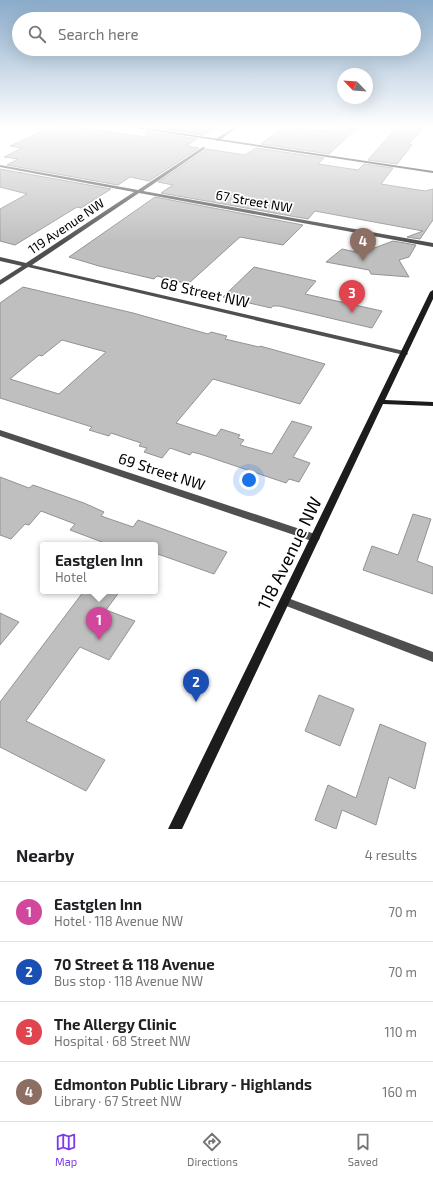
<!DOCTYPE html>
<meta charset="utf-8">
<style>
:root{--surface:#fff;--page:#f6f6f6;--text:#202124;--muted:#757577;--line:#e0e0e0;--accent:#7c3aed}
body{margin:0;font-family:"Exo 2",sans-serif;background:var(--page);color:var(--text)}
.compass{position:absolute;left:337px;top:68px;width:36px;height:36px;border-radius:50%;background:var(--surface);box-shadow:0 4px 16px #0002;rotate:295deg}
.you{position:absolute;left:249px;top:480px;width:14px;height:14px;margin:-10px;border:3px solid #fff;border-radius:50%;background:#1a73e8;box-shadow:0 0 0 6px #1a73e833}
.badge{display:grid;place-items:center;width:26px;height:26px;border-radius:50%;background:var(--accent);color:#fff;font-size:13px;font-weight:700}
.pin{position:absolute;translate:-50% -33px;filter:drop-shadow(0 1px 2px #0008)}
.pin::after{content:'';position:absolute;top:21px;width:14px;height:12px;background:inherit;clip-path:polygon(0 0,100% 0,50% 100%)}
.popup{position:absolute;left:40px;top:542px;width:118px;height:52px;box-sizing:border-box;display:grid;place-content:center;border-radius:4px;background:var(--surface);filter:drop-shadow(0 1px 3px #0005);font-size:13px;white-space:nowrap;color:var(--muted)}
.popup b{font-size:15px;color:var(--text)}
.popup::after{content:'';position:absolute;left:50%;top:100%;margin-left:-8px;border:8px solid transparent;border-top-color:var(--surface)}
.list{margin:0;padding:0;list-style:none}
h2{display:flex;justify-content:space-between;align-items:center;height:52px;margin:0;padding:0 16px;font-size:17px}
h2 small{font-size:13px;font-weight:400;color:var(--muted)}
.list li{display:grid;grid-template-columns:26px 1fr auto;gap:12px;align-items:center;box-sizing:border-box;height:60px;padding:0 16px;border-top:1px solid var(--line)}
.list b{display:block;font-size:15px;white-space:nowrap}
.list p{margin:0;font-size:13px;white-space:nowrap;color:var(--muted)}
.list em{font-size:13px;font-style:normal;color:var(--muted)}
.icon{flex:none;width:22px;height:22px;fill:none;stroke:currentColor;stroke-width:2;stroke-linecap:round;stroke-linejoin:round}
.map{position:relative;flex:none;width:433px;height:829px;overflow:hidden}
.search{position:absolute;background:var(--surface);box-shadow:0 4px 16px #0002;left:12px;right:12px;top:12px;height:44px;display:flex;align-items:center;gap:10px;box-sizing:border-box;padding:0 14px;border-radius:22px;color:var(--muted);font-size:15px}
.sheet{height:292px;background:var(--surface)}
nav{display:flex;justify-content:space-around;align-items:center;box-sizing:border-box;height:56px;border-top:1px solid var(--line);background:var(--surface);font-size:11px;color:var(--muted)}
nav a{display:grid;justify-items:center;gap:2px}
nav .on{color:var(--accent)}
.map>svg:first-child{display:block}
.building{fill:#bfbfbf;stroke:#939393;fill-rule:evenodd}
.lines{fill:none;stroke-linecap:round;stroke-linejoin:round}
.street{fill:#4f4f4f;fill-rule:evenodd}
.secondary{fill:#1c1c1c;fill-rule:evenodd}
.labels{text-anchor:middle;dominant-baseline:central;stroke-width:3.5;stroke-linejoin:round;paint-order:stroke}
.far-street-label{font-size:13px;fill:#000;stroke:#fff}
.street-label{font-size:15px;fill:#000;stroke:#fff}
.near-street-label{font-size:18px;fill:#000;stroke:#fff}
</style>
<div class="map">
<svg width="433" height="829" viewBox="0 0 433 829">
<rect width="100%" height="100%" fill="#fff"/>
<path class="building" d="M52,127h25l69,10v-6l51,8 -11,7 13,2 -50,33 -19,-4 -12,8 -111,-20 11,-6 -14,-2 18,-9 -12,-2z
M147,127h69l-13,8z
M283,127l43,4 5,-4h27l-29,27 -68,-10z
M397,127h27l-15,17 3,1 -15,19 -29,-4z
M256,148l68,10 -6,6 40,6 6,-6 29,4 -12,16 44,7 8,-2v31l-13,19 -13,-2 16,-6 -65,-12 -43,-8 -7,8 -147,-26 12,-8 -15,-3 49,-33 38,6z
M0,169l111,20 -30,19 -4,-1 -62,38 -15,-4v-32l27,-15 -27,-7z
M155,197l148,28 -20,20 -43,-8 -52,47 -31,-8 -3,3 -55,-13 -30,-9z
M393,241l23,4 -7,12 -10,3 10,17 -38,-3 -2,-4 -43,-8 16,-13 19,4z
M254,267l62,14 -11,13 77,17 -10,17 -93,-22h-6l-2,2 -48,-11z
M23,287l110,26 75,21 3,-2 16,4 -2,3 34,8 1,-1 65,18 -25,40 -87,-25 -37,44 40,13 5,-7 19,6 -2,3 6,2 -4,5 32,9 20,-33 20,6 -19,30 17,6 -11,19 -10,-3 -3,4 -86,-29 -8,-2 -2,3 -20,-7 -8,10 -18,-6 3,-4 -8,-2 2,-3 -30,-10 -2,3 -20,-6 3,-3 -92,-29v-95zM62,340l44,12 -47,42 -49,-15 29,-24 3,1z
M0,477l29,11 4,-3 51,18 20,9 -3,4 32,11 5,-7 89,32 -13,22 -59,-21v-8h-45l-40,-15 5,-6 -34,-13 -12,14 -4,-1 -14,15 -11,-4z
M413,514l18,5 -14,42 16,6v27l-70,-24 9,-24 26,9z
M84,591h36l-14,19 29,11 -26,39 -29,-13 -54,74 79,39 -19,31 -86,-44v-45z
M0,613l19,9 -19,23z
M319,695l35,14 -14,37 -35,-15z
M380,724l46,19 -11,46 -26,-12 -13,48 -34,-15 -6,19 -21,-9 13,-35 28,13z"/>
<g class="lines">
<path class="street" d="M234,127h4l-20,14h-2v-2z
M203,147l3,1 -63,43 290,52v4l-294,-54 -107,72 372,86 4,2 -1,2h-3l-376,-88 -28,18v-5l22,-14 -22,-5v-4l26,6 108,-71 -134,-25v-2l138,25z
M0,430l318,105 2,3 -2,3 -3,1 -3,-1 -312,-105z
M285,597l148,55v10l-152,-58 -1,-3 1,-3z"/>
<path class="secondary" d="M129,127h9l295,44v2z
M433,290v9l-48,101 48,2v4l-50,-2 -201,425h-14l262,-537z"/>
</g>
<linearGradient id="sky" x2="0" y2="1"><stop stop-color="#8aabca"/><stop offset="0.52" stop-color="#fff"/><stop offset="1" stop-color="#fff" stop-opacity="0"/></linearGradient>
<rect width="433" height="243" fill="url(#sky)"/>
<g class="labels">
<g class="far-street-label">
<text transform="translate(254 201) rotate(10)">67 Street NW</text>
<text transform="translate(66 226) rotate(-34)">119 Avenue NW</text>
</g>
<g class="street-label">
<text transform="translate(205 292) rotate(13)">68 Street NW</text>
<text transform="translate(162 471) rotate(18)">69 Street NW</text>
</g>
<g class="near-street-label">
<text transform="translate(289 553) rotate(-64)">118 Avenue NW</text>
</g>
</g>
</svg>
<svg class="compass" viewBox="-18 -18 36 36"><path d="M0-13l5 13h-10z" fill="#e53935"/><path d="M0 13l5-13h-10z" fill="#757577"/></svg>
<div class="you"></div>
<div class="pin badge" style="left:99px;top:640px;background:#d1479c">1</div>
<div class="popup"><b>Eastglen Inn</b>Hotel</div>
<div class="pin badge" style="left:196px;top:702px;background:#1a4fb4">2</div>
<div class="pin badge" style="left:352px;top:313px;background:#e0444e">3</div>
<div class="pin badge" style="left:363px;top:261px;background:#8d6e63">4</div>
<div class="search"><svg class="icon" aria-label="search" viewBox="0 0 24 24"><circle cx="10" cy="10" r="6"/><path d="M15 15l6 6"/></svg>Search here</div>
</div>
<section class="sheet">
<h2>Nearby<small>4 results</small></h2>
<ul class="list">
<li><span class="badge" style="background:#d1479c">1</span><div><b>Eastglen Inn</b><p>Hotel · 118 Avenue NW</p></div><em>70 m</em></li>
<li><span class="badge" style="background:#1a4fb4">2</span><div><b>70 Street &amp; 118 Avenue</b><p>Bus stop · 118 Avenue NW</p></div><em>70 m</em></li>
<li><span class="badge" style="background:#e0444e">3</span><div><b>The Allergy Clinic</b><p>Hospital · 68 Street NW</p></div><em>110 m</em></li>
<li><span class="badge" style="background:#8d6e63">4</span><div><b>Edmonton Public Library - Highlands</b><p>Library · 67 Street NW</p></div><em>160 m</em></li>
</ul>
</section>
<nav>
<a class="on"><svg class="icon" aria-label="map" viewBox="0 0 24 24"><path d="M3 6l6-2 6 2 6-2v14l-6 2-6-2-6 2zM9 4v14M15 6v14"/></svg>Map</a>
<a><svg class="icon" aria-label="directions" viewBox="0 0 24 24"><path d="M12 3l9 9-9 9-9-9zM9 14v-3h6M13 9l2 2-2 2"/></svg>Directions</a>
<a><svg class="icon" aria-label="saved" viewBox="0 0 24 24"><path d="M7 4h10v16l-5-4-5 4z"/></svg>Saved</a>
</nav>
